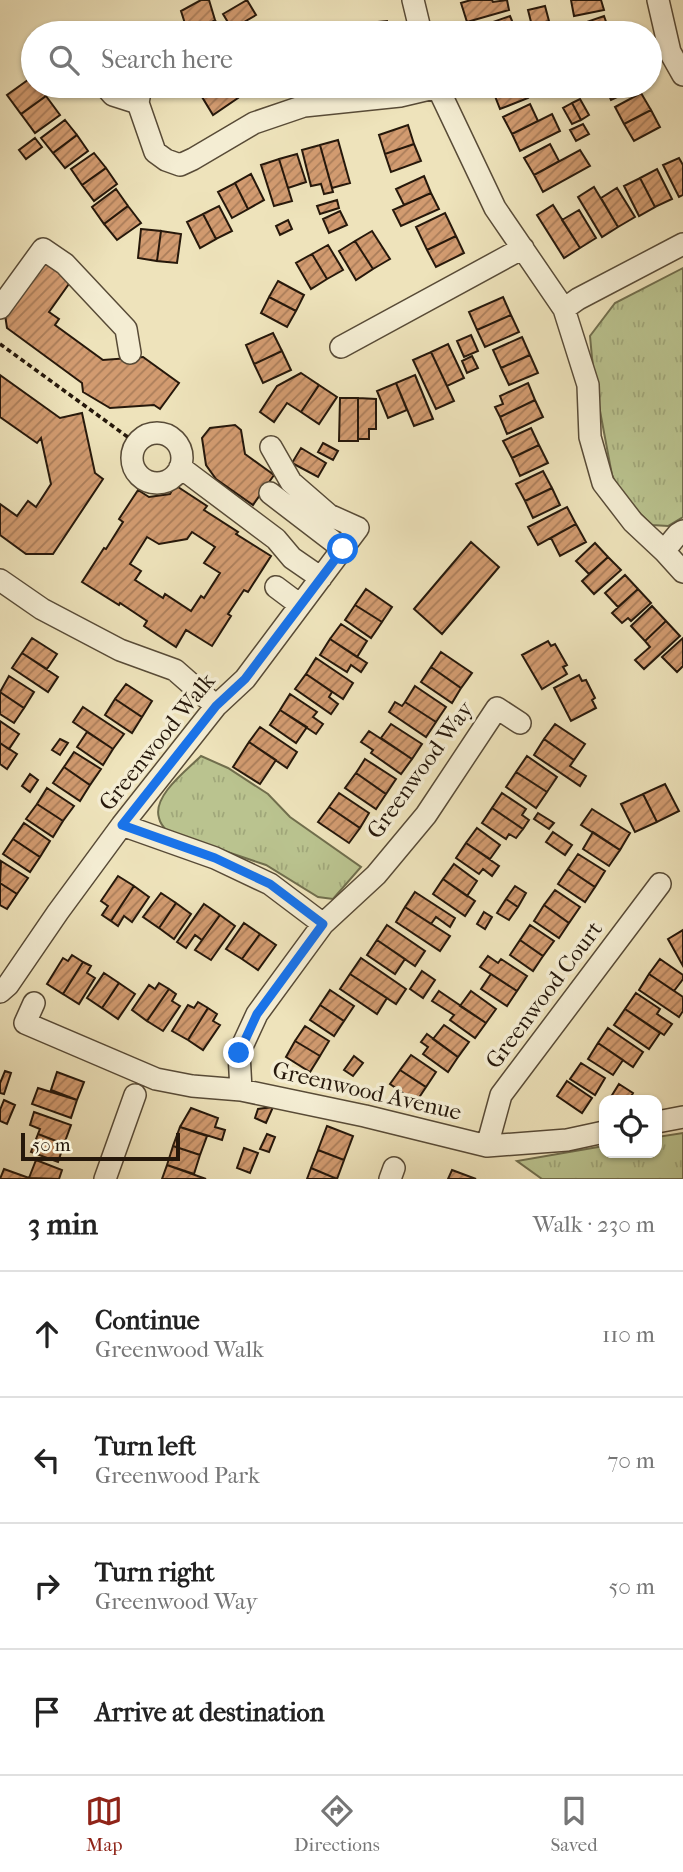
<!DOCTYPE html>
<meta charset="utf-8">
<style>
:root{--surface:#fff;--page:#f6f6f6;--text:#222;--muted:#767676;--line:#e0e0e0;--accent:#8f2418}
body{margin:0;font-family:"IM FELL French Canon",serif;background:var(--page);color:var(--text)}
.controls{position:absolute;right:21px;bottom:21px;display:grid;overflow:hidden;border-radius:14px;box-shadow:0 2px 5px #0004}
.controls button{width:63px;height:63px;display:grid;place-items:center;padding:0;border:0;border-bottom:2px solid var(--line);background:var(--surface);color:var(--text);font:35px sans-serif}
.scale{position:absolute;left:21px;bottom:18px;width:159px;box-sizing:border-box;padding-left:7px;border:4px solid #26180b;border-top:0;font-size:19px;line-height:24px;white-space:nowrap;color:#26180b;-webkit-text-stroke:5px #f4edd3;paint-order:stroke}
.stop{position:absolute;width:21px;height:21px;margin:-16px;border:5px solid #1a73e8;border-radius:50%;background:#fff}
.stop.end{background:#1a73e8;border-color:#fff;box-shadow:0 2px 7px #0008}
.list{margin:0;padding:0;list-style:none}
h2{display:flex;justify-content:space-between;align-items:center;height:91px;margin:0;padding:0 28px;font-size:30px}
h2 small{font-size:23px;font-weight:400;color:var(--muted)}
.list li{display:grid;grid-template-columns:46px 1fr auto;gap:21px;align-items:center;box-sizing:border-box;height:126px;padding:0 28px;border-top:2px solid var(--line)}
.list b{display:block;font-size:26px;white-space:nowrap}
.list p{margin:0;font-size:23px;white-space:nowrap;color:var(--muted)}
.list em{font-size:23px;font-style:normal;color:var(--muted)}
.icon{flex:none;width:38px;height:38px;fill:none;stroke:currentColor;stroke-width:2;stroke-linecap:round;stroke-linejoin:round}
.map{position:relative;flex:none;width:683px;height:1179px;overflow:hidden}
.search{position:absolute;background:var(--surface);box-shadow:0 2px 5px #0004;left:21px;right:21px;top:21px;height:77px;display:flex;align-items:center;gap:18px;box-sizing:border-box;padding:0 24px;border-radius:38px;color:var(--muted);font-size:26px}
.sheet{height:595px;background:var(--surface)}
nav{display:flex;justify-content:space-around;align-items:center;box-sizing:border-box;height:98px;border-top:2px solid var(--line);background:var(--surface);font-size:19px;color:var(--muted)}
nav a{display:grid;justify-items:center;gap:4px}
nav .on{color:var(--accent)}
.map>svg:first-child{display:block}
.park{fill:url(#park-tufts);stroke:#706e4d;stroke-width:2}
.building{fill:url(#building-hatch);stroke:#26180b;stroke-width:2;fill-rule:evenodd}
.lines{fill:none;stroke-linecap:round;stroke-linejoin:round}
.minor-casing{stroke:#584b37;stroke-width:24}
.path{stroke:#26180b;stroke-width:3.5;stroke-dasharray:5 3.5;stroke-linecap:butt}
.minor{stroke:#f4edd3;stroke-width:21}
.route{stroke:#1a73e8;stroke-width:9}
.labels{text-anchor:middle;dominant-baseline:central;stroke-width:7;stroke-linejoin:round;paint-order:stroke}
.street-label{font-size:23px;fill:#26180b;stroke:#f4edd3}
</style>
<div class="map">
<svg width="683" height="1179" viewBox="0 0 683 1179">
<defs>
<pattern id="park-tufts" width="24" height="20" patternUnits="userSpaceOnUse" patternTransform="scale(1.75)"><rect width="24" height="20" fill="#bac38f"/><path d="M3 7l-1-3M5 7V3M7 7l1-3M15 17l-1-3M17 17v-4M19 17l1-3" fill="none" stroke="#a0a77a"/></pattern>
<pattern id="building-hatch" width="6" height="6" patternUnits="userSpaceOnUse" patternTransform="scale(1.75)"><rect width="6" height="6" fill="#d29b70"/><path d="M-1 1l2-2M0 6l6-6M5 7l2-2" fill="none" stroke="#aa7d5a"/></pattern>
</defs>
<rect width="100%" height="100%" fill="#eee3bb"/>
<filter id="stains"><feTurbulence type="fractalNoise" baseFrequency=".00286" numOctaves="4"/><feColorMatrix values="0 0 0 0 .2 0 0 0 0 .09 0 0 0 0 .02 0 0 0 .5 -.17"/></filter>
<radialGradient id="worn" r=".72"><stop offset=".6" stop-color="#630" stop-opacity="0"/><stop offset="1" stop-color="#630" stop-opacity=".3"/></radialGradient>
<path class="park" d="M683,268v249l-15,9 -16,-1 -30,-29 -10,-21 -18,-96 -4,-43 25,-33z
M201,756l27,12 40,26 22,23 71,50 -28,32 -15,-2 -52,-32 -98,-33c-4,-4 -8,-9 -9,-14 -7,-22 28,-48 42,-62z
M683,1133v46h-141l-25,-18 87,-15v7h53v-16z"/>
<path class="building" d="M201,0h8l6,20 -23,13h-4l-7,-22z
M247,0l9,15 -24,14 -9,-15z
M471,0h21l1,2 14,-2 2,10 -42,12 -6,-19z
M571,0h30l3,10 -30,6z
M545,6l4,15 -17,5 -4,-16z
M510,16l7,17h-46l-1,-3z
M604,16l6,17h-32l-3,-7z
M215,20l7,13h-30z
M387,21l1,12h-19l-1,-10z
M343,23l1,10h-18v-9z
M368,23l1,10h-19l-1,-8z
M326,24v9h-17l-1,-8z
M32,77l1,9h6l7,10 -25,18 -14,-19z
M208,86h22l8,12 -25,17 -14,-23z
M507,86h16l5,12 -28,11 -7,-18z
M605,86h33l1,1 -28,13z
M641,93l10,17 -27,14 -9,-17z
M46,96l14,19 -25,18 -14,-19z
M580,99l9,16 -8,5 -9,-17z
M572,103l9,17 -9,4 -9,-16z
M530,104l8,17 -26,13 -9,-17z
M651,110l9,17 -26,14 -10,-17z
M552,114l8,17 -40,20 -8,-17z
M65,120l12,15 -24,18 -12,-15z
M583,124l6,10 -13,7 -6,-11z
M408,125l6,19 -29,10 -6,-19z
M77,135l11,16 -23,17 -12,-15z
M35,138l7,9 -16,12 -7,-9z
M338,140l12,43 -18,5 -12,-43z
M414,144l7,17 -30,11 -6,-18z
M550,144l9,17 -25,14 -10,-17z
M320,145l13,47 -9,2 -3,-10 -10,2 -9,-36z
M580,150l10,16 -47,26 -9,-17z
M94,153l12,15 -24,17 -11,-16z
M297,154l9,28 -18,6 -9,-29z
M679,158l4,7v30l-4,2 -16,-32z
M279,159l13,42 -18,5 -13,-41z
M106,168l11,16 -23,17 -12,-16z
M657,169l15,30 -17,8 -15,-29z
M251,174l13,26 -16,9 -13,-26z
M424,176l7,17 -27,12 -8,-16z
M640,178l15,29 -16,9 -15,-30z
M235,183l13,26 -16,9 -14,-26z
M594,187l24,40 -16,10 -24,-40z
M617,188l18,29 -17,10 -17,-29z
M116,189l12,17 -24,18 -12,-17z
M431,193l8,16 -38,17 -8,-16z
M337,200l2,8 -19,6 -3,-8z
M553,205l27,43 -16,10 -27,-43z
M128,206l13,17 -24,17 -13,-16z
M219,206l13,25 -16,8 -13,-25z
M579,210l17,28 -16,10 -18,-28z
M340,211l7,14 -18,8 -6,-14z
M445,213l11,23 -29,14 -11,-23z
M203,214l13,25 -16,9 -13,-26z
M288,220l4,9 -12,6 -4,-9z
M141,229l20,2 -4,30 -19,-3z
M161,231l20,3 -4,29 -20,-2z
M372,231l18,28 -17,10 -18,-28z
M456,236l8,17 -28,14 -9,-17z
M355,241l18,28 -17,11 -17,-29z
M328,245l15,25 -16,9 -15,-25z
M312,254l15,25 -16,10 -15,-26z
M40,259l31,22 -22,31 10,7 -4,6 48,35 40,-3 36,26 -19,26 -6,-4 -44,3 -27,-16 -1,-9 -75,-55 -3,-20z
M278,281l26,14 -8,16 -27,-14z
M269,297l27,14 -9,16 -26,-14z
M503,297l8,18 -34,15 -8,-18z
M511,315l8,17 -34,15 -8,-17z
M273,333l9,18 -28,13 -8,-19z
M471,335l7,16 -14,6 -7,-16z
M522,337l8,18 -29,13 -8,-18z
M448,344l16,34 -17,8 -16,-34z
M282,351l9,19 -28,13 -9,-19z
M431,352l23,49 -18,8 -23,-49z
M530,355l8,18 -29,12 -8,-17z
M472,356l6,12 -11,5 -5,-12z
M301,373l18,12 -18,27 -14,-9 -13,19 -14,-10 17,-26z
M0,375l60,43 22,-5 13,60 8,6 -50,75h-27l-26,-19v-31l17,12 11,-15 8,6 15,-23 -10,-46 -4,5 -37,-26z
M415,375l18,44 -19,7 -18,-43z
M396,383l11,27 -19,8 -11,-27z
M528,383l7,17 -35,17 -5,-10 8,-3 -3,-8z
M319,385l18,12 -18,27 -18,-12z
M340,398h18v43h-19z
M358,398l18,1v30h-7v10h-11z
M535,400l8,17 -36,17 -7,-17z
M235,425l6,5 4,24 29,21 -21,30 -37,-26 -10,-14 -4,-27 8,-10z
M531,428l8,17 -27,13 -9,-17z
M323,443l15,8 -5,9 -15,-8z
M539,445l9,18 -28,13 -8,-18z
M301,448l25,15 -8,14 -26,-14z
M543,471l9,17 -27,13 -9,-17z
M175,485l32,21 -3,4 34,22 -2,2 35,22 -23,36 -4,-2 -16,24 3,2 -19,30 -26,-16 -10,17 -32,-21 3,-5 -27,-18 -1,2 -37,-23 22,-34 2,1 17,-27 -4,-3 19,-29 11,7 21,-3zM192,532l23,15 -11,16 16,10 -16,25 -3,-2 -10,15 -26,-17 -2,4 -28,-18 6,-9 -11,-7 17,-27 12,7 28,-5z
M552,488l8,17 -27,13 -8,-17z
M567,507l9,17 -38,21 -10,-18z
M576,524l10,18 -26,14 -9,-18z
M471,542l28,25 -57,67 -28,-25z
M595,543l13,14 -19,17 -13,-13z
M608,557l13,13 -27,24 -12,-13z
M625,575l13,14 -20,18 -13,-14z
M366,589l26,18 -10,15 -27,-17z
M638,589l13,14 -20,18 -3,-3 -6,5 -10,-10z
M355,605l27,17 -11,16 -26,-18z
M652,606l14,15 -21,20 -14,-15z
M666,621l14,15 -36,33 -9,-9 15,-13 -5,-6z
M341,624l26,17 -10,16 -27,-18z
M32,638l25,16 -10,15 -25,-16z
M683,638v28l-6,6 -15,-15z
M330,639l37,24 -6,9 -10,-7 -4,7 -27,-17z
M548,641l3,5 4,-2 12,21 -4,2 4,7 -25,15 -20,-34z
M441,652l31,21 -11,15 -30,-21z
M22,653l36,24 -10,15 -36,-24z
M316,658l37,25 -10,16 -37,-25z
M431,667l30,21 -9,15 -31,-21z
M306,674l26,18 -3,5 9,7 -7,10 -36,-25z
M579,675l3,6 4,-1 9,18 -3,2 4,8 -25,13 -17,-33z
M9,676l25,16 -10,16 -24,-16z
M126,684l26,17 -10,16 -27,-18z
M415,686l31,21 -10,15 -31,-20z
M0,692l24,16 -10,15 -14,-9z
M290,694l27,18 -4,5 10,7 -7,10 -36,-24z
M115,699l27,18 -10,16 -27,-18z
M395,702l7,4 3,-4 31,20 -10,15 -37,-25z
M83,707l41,27 -11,15 -40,-27z
M280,710l27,17 -11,16 -26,-18z
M0,721l19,13 -10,15 -9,-6z
M391,724l31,20 -10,15 -31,-21z
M555,724l30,20 -11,16 -30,-21z
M260,727l37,25 -10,16 -38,-26z
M369,731l43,28 -11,15 -30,-21 2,-3 -12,-8z
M87,732l26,17 -10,16 -26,-18z
M60,739l8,4 -8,12 -8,-5z
M544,739l30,21 -4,6 16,10 -6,10 -46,-31z
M249,742l27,18 -16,24 -27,-17z
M0,743l17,11 -10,15 -7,-5z
M74,752l27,17 -11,16 -26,-18z
M527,756l30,21 -10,15 -31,-20z
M365,759l31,20 -10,15 -30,-21z
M64,767l26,18 -10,16 -27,-18z
M516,772l31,20 -11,16 -30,-21z
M356,773l30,21 -10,15 -31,-21z
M30,774l8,6 -8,12 -8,-6z
M665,784l14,27 -22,11 -14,-28z
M47,788l27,18 -11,15 -26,-17z
M339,793l30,20 -9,15 -31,-21z
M502,793l24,16 -4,6 7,5 -6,9 -31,-21z
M643,794l14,28 -22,10 -14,-28z
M37,804l26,17 -10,16 -27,-18z
M329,807l31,21 -11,15 -31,-21z
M492,808l31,21 -7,9 -7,-4 -3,5 -24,-16z
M592,809l38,24 -10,17 -39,-25z
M538,813l16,10 -5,6 -15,-10z
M24,823l26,18 -10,16 -27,-18z
M477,828l23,17 -10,14 -24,-16z
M553,832l19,13 -7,10 -19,-13z
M593,832l27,18 -11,16 -26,-17z
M13,839l27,18 -10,15 -27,-18z
M466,843l33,23 -7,10 -9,-7 -4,5 -23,-16z
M578,854l27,17 -10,16 -27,-18z
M1,861l27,17 -11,16 -17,-11z
M454,864l23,17 -10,15 -24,-17z
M568,869l27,18 -10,15 -27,-18z
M118,876l16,10 -23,35 -9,-6 6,-9 -7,-5z
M443,879l32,22 -10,15 -32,-22z
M0,883l17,11 -10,15 -7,-4z
M134,886l15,11 -17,25 -8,-6 -6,10 -7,-5z
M515,886l11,7 -8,14 -12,-8z
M555,890l25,17 -11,16 -25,-18z
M415,892l40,26 -5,9 -14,-10 -5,7 -26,-17z
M161,893l15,10 -17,25 -16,-11z
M506,899l12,8 -9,13 -12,-7z
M176,903l15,11 -17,25 -15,-11z
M204,904l16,11 -18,25 -7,-5 -9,13 -9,-6z
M544,905l25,18 -10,15 -25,-17z
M405,907l45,29 -10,15 -44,-29z
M484,912l8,5 -7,12 -8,-5z
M220,915l15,11 -24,34 -16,-10z
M244,923l16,11 -18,25 -16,-10z
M387,925l38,26 -10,15 -38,-26z
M530,925l24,16 -11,15 -23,-16z
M683,930v36l-15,-27z
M260,934l16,11 -18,25 -16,-11z
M377,940l28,19 -10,15 -28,-19z
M520,940l23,16 -10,15 -23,-16z
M72,955l11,7 -20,32 -16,-10 16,-26 5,3z
M488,956l10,7 3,-4 26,17 -10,15 -37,-24z
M361,958l45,31 -10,15 -46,-30z
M660,959l23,16v4l-9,12 -25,-17z
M83,962l8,4 -4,7 8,5 -16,26 -16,-10z
M422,971l13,9 -12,18 -13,-9z
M104,973l15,10 -17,25 -15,-10z
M350,974l37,24 -10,16 -37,-25z
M491,974l26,17 -10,15 -26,-17z
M649,974l34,23v14l-4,6 -40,-27z
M119,983l16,11 -17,25 -16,-11z
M159,983l10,6 -22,32 -15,-11 17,-25 6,4z
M169,989l7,5 -4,7 8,5 -17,25 -16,-10z
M330,990l24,16 -10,15 -24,-16z
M439,991l47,32 -11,15 -25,-18 4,-5 -22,-14z
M471,991l25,18 -10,14 -26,-17z
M636,993l24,16 -3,5 15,10 -8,11 -39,-26z
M198,1002l10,6 -20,32 -16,-9 16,-26 6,3z
M320,1005l24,16 -10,15 -24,-16z
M208,1008l9,6 -4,7 7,4 -17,25 -15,-10z
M625,1009l35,24 -11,16 -35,-24z
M444,1025l25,17 -11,15 -25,-18z
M305,1026l24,15 -9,15 -25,-15z
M608,1028l35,24 -10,15 -35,-24z
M427,1034l31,23 -10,15 -25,-18 5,-7 -7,-5z
M295,1041l25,15 -10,16 -24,-15z
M598,1043l25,17 -10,15 -25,-16z
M411,1055l25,17 -10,15 -26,-17z
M354,1056l9,7 -10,13 -9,-6z
M581,1063l24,15 -10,17 -25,-16z
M400,1070l26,17 -10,15 -26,-18z
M5,1071l6,2 -7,21 -4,-1v-10z
M57,1072l27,10 -7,18 -26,-10z
M567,1081l25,17 -10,15 -25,-17z
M619,1084l14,9 -4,7h-20z
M38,1088l39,12 -6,18 -39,-14z
M4,1100l11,5 -8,19 -7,-3v-11z
M273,1107l-7,16 -11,-5 3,-9z
M191,1108l27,10 -3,9 10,3 -3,10 -42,-13z
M34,1112l37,13 -7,19 -26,-10 2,-5 -10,-4z
M327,1126l26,10 -9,24 -26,-10z
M180,1127l27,9 -7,19 -27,-9z
M38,1134l26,10 -6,18 -27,-10z
M267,1134l8,3 -6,15 -9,-3z
M173,1146l27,9 -6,19 -27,-9z
M244,1148l14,5 -8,20 -13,-5z
M318,1150l26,10 -7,19 -26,-11z
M36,1160l26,10 -3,9 -30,-1z
M167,1165l39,14h-44z
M311,1168l26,11h-30z
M4,1169l25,9 2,1h-31z
M452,1170l24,9h-28z"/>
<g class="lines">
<g class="minor-casing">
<path id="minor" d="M413,0l8,33
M658,0l12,52 13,23
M105,86l8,9 25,8
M141,86l-3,17 17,49 11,8 14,5 13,-6 61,-36 50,-17 96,-10 38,-9
M437,86l58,122 69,101 24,76 2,52 13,46 30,39 31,29 19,21
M0,308l43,-59 22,15 61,65 4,24
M564,309l14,-10 105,-55
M341,347l182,-99
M132 458a25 25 0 1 1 50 0a25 25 0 1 1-50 0Z
M180,467l96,72 16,19 29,20
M270,493l73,56
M664,551l14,-17 5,-3
M0,580l42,29 78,41 55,20 41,36
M276,587l24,18
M122,825l93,33 55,26 53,40
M0,992l8,-7 50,-73 64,-87 94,-119 29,-27 113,-151 -29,-13 -38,-33 -20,-35
M34,1003l-9,20 131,56 36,7 49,4 124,26 122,30 80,-6 37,-8
M241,1090l-2,-37 18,-39 66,-90 53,-49 50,-60 71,-107 23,15
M657,1122l26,-5
M487,1146l14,-51 159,-211
M105,1179l30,-84
M390,1179l4,-11"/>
</g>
<path class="path" d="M0,344l136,99"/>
<use href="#minor" class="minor"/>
</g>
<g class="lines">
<path class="route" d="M239,1053l18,-39 66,-90 -53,-40 -55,-26 -93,-33 94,-119 29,-27 98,-130"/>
</g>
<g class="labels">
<g class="street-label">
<text transform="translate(157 742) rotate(-51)">Greenwood Walk</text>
<text transform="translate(420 770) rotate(-54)">Greenwood Way</text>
<text transform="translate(544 995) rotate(-53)">Greenwood Court</text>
<text transform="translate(367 1091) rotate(13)">Greenwood Avenue</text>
</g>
</g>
<rect width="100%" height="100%" filter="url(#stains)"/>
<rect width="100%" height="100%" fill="url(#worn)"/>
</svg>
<div class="controls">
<button><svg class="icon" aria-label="locate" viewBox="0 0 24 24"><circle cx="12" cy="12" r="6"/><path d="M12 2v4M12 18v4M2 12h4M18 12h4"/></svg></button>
</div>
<div class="scale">50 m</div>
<div class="stop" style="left:343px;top:549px"></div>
<div class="stop end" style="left:239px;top:1053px"></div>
<div class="search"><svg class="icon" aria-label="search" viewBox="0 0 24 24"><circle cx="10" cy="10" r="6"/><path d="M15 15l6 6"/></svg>Search here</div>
</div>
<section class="sheet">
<h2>3 min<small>Walk · 230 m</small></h2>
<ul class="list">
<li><svg class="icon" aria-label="ahead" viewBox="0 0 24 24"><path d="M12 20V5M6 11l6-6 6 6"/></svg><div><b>Continue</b><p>Greenwood Walk</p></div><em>110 m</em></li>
<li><svg class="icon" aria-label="left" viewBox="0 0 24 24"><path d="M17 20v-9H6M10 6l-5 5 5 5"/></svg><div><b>Turn left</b><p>Greenwood Park</p></div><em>70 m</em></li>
<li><svg class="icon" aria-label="right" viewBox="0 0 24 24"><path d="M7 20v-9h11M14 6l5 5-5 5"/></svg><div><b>Turn right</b><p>Greenwood Way</p></div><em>50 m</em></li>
<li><svg class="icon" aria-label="arrive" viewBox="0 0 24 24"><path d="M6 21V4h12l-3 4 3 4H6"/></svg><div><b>Arrive at destination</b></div></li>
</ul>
</section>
<nav>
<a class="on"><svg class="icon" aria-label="map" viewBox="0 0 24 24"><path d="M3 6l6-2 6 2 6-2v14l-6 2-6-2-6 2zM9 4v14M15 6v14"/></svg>Map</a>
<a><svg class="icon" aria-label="directions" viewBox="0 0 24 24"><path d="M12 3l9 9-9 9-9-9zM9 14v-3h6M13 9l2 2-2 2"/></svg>Directions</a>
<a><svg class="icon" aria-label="saved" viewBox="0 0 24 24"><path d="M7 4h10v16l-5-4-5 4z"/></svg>Saved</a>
</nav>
